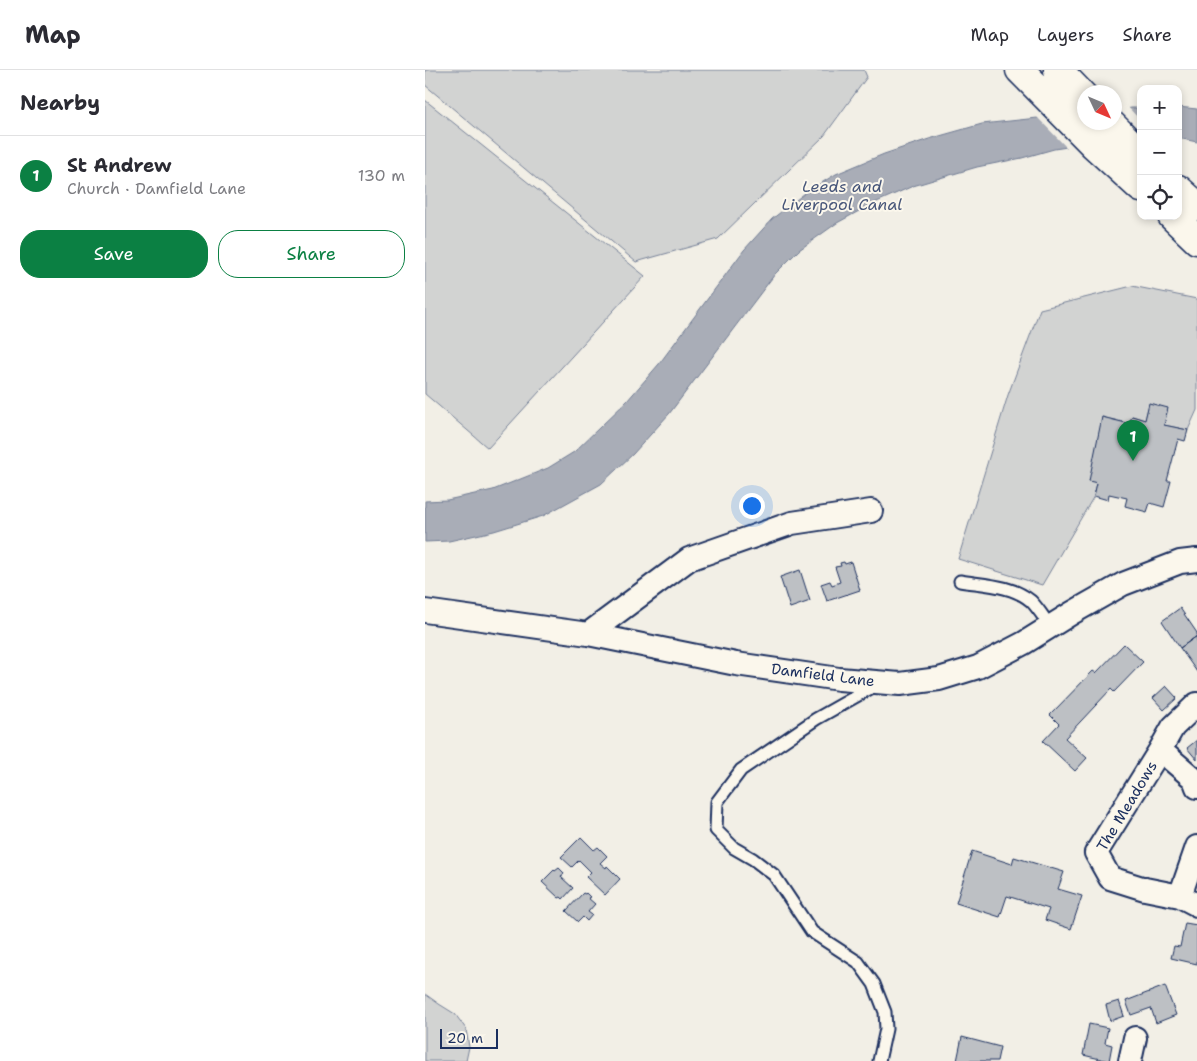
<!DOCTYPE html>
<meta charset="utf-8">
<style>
:root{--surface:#fff;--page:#f7f7f7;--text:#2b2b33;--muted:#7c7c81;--line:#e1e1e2;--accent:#0b8043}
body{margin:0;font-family:"Shantell Sans",sans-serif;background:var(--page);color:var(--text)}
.controls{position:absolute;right:15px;top:15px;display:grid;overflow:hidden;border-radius:10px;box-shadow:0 2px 8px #0003}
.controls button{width:45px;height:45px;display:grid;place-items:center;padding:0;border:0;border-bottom:1px solid var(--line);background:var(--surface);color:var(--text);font:25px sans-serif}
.compass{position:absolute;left:652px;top:15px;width:45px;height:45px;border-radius:50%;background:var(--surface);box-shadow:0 2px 8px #0003;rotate:134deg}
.scale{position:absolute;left:15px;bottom:12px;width:58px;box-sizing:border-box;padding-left:5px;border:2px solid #1b2f5e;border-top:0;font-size:14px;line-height:18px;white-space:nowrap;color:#1b2f5e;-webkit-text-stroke:4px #fbf7ec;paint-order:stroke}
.you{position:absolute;left:326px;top:435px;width:18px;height:18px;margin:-12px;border:4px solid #fff;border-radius:50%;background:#1a73e8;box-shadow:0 0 0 8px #1a73e833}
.badge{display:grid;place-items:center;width:32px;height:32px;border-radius:50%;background:var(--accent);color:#fff;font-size:16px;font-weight:700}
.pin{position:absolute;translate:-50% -41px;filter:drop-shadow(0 1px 2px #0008)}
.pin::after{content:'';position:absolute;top:26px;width:18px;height:15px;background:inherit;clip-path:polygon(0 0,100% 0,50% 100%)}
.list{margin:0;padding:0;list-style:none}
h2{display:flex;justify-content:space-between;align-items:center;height:65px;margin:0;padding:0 20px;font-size:21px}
h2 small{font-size:16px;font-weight:400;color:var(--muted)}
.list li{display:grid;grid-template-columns:32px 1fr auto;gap:15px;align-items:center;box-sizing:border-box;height:80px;padding:0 20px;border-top:1px solid var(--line)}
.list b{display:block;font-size:19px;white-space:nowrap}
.list p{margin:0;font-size:16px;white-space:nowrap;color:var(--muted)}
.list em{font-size:16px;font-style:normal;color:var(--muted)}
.actions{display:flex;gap:10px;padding:15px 20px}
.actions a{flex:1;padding:11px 0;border:1px solid var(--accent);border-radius:20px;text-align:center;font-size:18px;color:var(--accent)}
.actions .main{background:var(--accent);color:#fff}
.icon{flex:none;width:28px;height:28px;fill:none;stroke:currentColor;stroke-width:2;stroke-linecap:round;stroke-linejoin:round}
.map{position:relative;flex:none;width:772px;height:991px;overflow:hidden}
header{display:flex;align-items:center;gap:30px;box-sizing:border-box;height:70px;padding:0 25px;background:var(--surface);border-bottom:1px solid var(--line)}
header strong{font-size:24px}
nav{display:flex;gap:28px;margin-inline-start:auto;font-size:18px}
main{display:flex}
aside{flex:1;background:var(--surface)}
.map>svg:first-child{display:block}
.green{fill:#d2d3d2;stroke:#768198}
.water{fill:#a9adb7;stroke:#707b93}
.pier{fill:#f2efe6}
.building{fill:#bdc0c4;stroke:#1b2f5e}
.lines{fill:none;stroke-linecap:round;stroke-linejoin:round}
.service-casing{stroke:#1b2f5e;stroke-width:15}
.minor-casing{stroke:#1b2f5e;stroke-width:26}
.trunk-casing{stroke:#1b2f5e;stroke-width:31}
.service{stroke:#fbf7ec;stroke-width:11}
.minor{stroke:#fbf7ec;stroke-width:22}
.trunk{stroke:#fbf7ec;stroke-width:28}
.labels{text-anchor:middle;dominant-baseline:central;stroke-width:4;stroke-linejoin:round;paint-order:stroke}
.street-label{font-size:15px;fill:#1b2f5e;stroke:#fbf7ec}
.water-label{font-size:16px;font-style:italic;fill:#465579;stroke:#fbf7ec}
</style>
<header>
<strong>Map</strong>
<nav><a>Map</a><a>Layers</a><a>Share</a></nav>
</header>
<main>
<aside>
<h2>Nearby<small></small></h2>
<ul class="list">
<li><span class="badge">1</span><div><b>St Andrew</b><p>Church · Damfield Lane</p></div><em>130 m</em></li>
</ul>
<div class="actions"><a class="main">Save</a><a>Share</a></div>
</aside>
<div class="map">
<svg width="772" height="991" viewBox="0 0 772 991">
<rect width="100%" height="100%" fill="#f2efe6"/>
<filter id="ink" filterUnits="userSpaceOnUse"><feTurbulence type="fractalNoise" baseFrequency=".02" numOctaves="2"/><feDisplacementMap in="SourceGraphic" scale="10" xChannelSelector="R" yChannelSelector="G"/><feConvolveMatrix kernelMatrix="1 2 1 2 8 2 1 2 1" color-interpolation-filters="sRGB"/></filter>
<g filter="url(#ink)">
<path class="green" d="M0,0h439l3,7 -43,59 -106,103 -82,23 -211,-177z
M0,30l220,176 -157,172 -63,-54z
M707,216l65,13v111l-9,20 -24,-5 -15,-21 -4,16 -13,-4 -4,12h-3l1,-5 -24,-6 -5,66 -3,13 -52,89 -84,-26 50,-164 32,-86z
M0,924l14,10 16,10 11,15 3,18 -3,14h-41z"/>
<path class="water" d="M753,37l19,2v33l-19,-4z
M707,38h9v28l-87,13 -32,9 -45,9 -64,19 -43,19 -33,18 -38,27 -24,24 -106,140 -36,40 -32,30 -58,32 -49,15 -45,10 -24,1v-41l22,-1 46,-10 55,-22 26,-16 53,-51 32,-37 85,-114 28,-31 33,-26 31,-19 48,-20 45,-15 53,-15 102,-11 1,9h30v-12z"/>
<path class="pier" d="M702,36l14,15v16l-73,12 -32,-33 49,-5v11h30v-15z"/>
<path class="building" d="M724,333l19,5 -4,17 24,5 -3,11 -7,-2 -11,42h4l-7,26 -14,-4 -3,9 -22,-6 2,-8 -18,-4 -1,6 -14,-4 3,-13 -8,-2 13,-64 24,6 -1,5h3l4,-12 13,4z
M419,492l1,2 6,-2 9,28 -33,11 -6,-17 9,-3 2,4 8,-3 -5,-15 6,-1 -1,-3z
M375,500l10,31 -20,7 -10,-31z
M755,538l17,25v3l-17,12 -18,-27z
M772,566v36l-17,-24z
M699,574l19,18 -29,30 -3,-3 -46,49 22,20 -12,13 -32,-30 16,-17 -9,-9 43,-44 3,2z
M741,616l11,12 -13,12 -11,-12z
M772,670v20l-10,-12z
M156,767l13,13 4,-3 9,9 -7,7 6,5 1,-2 13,13 -15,16 -19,-18 5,-5 -12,-12 -7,7 -11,-10z
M547,781l40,13 2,-7 50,15 -6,17 24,7 -11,33 -26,-9 4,-11 -42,-13 -7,21 -44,-14z
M134,798l5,5 -3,4 12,11 -10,11 -2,-2 -2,1 -17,-16 12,-12 1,1z
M158,823l2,1 1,-1 4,4 -2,1 7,6 -7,8 4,3 -5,6 -4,-4 -5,5 -12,-11z
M760,853l12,2v39l-26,-6 3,-12 6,1z
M740,916l11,29 -20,8 -5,-15 -20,7 -5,-14z
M694,931l5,15 -14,5 -4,-16z
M664,954l19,4 -3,15 7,2 -3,16 -26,-6z
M537,967l38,10 -3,14h-40z"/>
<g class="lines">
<g class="service-casing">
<path id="service" d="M535,511c24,4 52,4 71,20 7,7 13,17 19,25
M451,615l-60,34 -75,51 -24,32 -1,28 18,18 19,11 21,16 38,57 46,30 16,22 11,28 1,17 -7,32"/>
</g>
<g class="minor-casing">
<path id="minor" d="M0,541l163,23 148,30 103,15 61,5 39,-5 39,-12 46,-24 48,-30 51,-29 57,-22 17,-2
M163,564l101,-75 103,-36 79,-12
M735,680l13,-23 24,-23
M772,717l-3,-8 -34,-29 -64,103 14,25 35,11 35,7 17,9
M755,826l17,-49
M705,991l5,-23"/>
</g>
<g class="trunk-casing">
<path id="trunk" d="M595,0l74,75 47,43
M633,0l27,28
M684,52l32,32
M753,119l19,17
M747,146l25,24"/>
</g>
<use href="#service" class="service"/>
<use href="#minor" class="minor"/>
<use href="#trunk" class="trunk"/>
</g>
</g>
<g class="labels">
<g class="street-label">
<text transform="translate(398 605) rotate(7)">Damfield Lane</text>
<text transform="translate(702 736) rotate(-59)">The Meadows</text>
</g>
<g class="water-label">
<text x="417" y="116">Leeds and<tspan x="417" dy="18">Liverpool Canal</tspan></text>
</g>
</g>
</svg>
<div class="controls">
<button>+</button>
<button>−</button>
<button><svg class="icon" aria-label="locate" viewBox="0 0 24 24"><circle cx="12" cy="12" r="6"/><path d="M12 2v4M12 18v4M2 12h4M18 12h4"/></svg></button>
</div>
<svg class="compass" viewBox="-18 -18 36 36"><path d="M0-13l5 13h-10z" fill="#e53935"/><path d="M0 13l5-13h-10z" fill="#7c7c81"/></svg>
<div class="scale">20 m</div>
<div class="you"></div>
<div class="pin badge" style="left:708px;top:391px">1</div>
</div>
</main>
